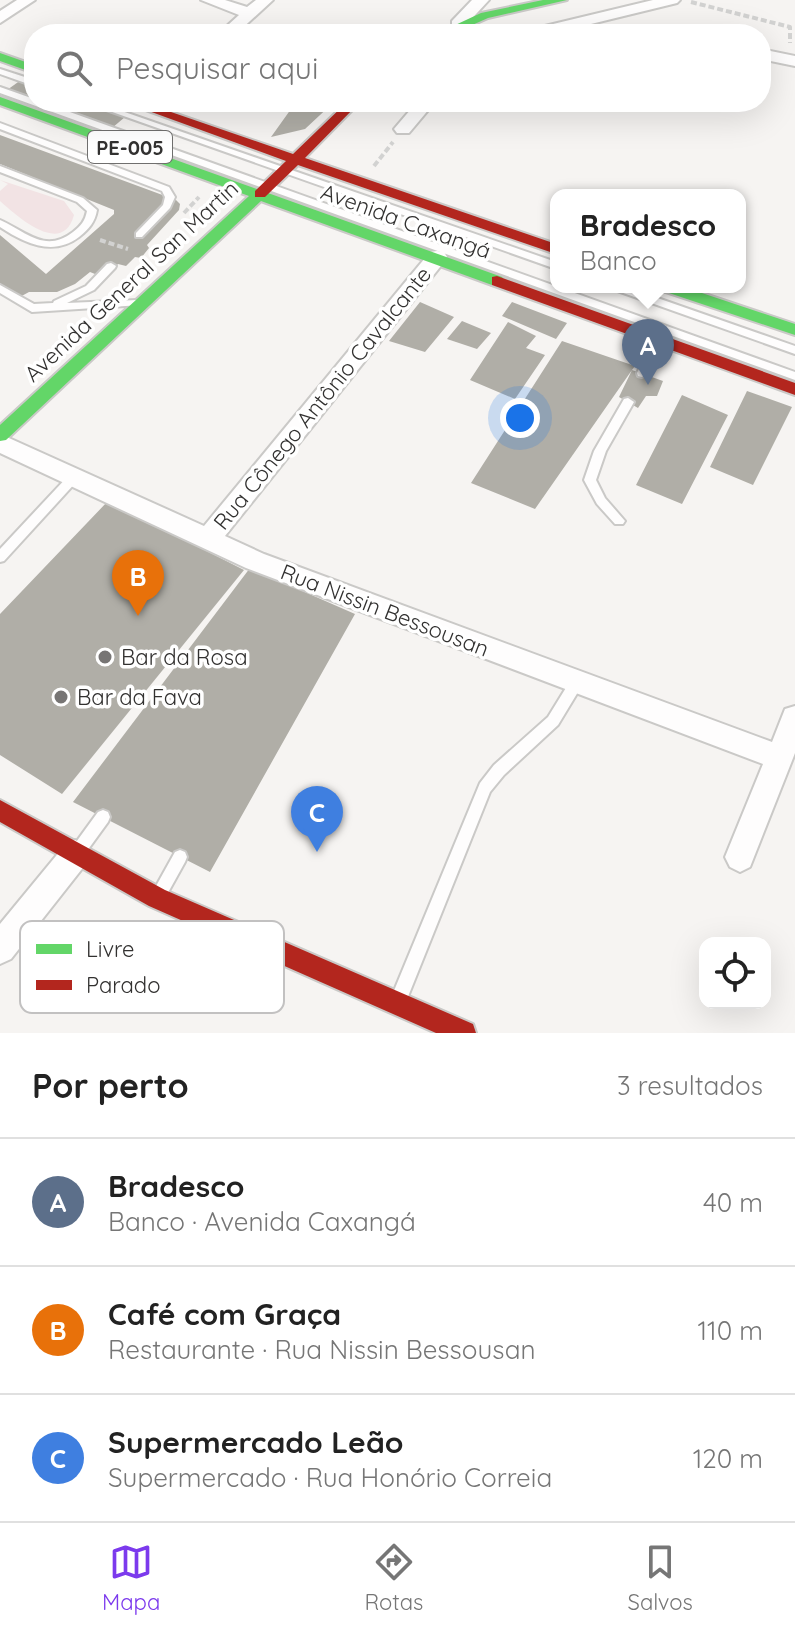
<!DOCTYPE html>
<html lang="pt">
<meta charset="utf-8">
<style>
:root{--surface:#fff;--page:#f2f2f2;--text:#222;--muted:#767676;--line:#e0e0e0;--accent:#7c3aed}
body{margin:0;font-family:Quicksand,sans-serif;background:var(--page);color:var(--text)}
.controls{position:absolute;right:24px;bottom:24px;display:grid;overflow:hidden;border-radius:16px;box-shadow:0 8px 32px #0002}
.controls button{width:72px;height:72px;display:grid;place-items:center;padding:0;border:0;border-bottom:2px solid var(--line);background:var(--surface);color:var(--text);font:40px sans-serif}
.you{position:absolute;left:520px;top:418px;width:28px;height:28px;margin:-20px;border:6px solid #fff;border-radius:50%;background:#1a73e8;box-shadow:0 0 0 12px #1a73e833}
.badge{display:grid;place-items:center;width:52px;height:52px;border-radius:50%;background:var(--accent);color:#fff;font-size:26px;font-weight:700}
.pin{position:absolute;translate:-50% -66px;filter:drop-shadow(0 2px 4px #0008)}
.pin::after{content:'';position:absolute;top:42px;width:28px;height:24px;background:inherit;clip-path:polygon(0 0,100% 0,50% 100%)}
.popup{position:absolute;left:550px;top:189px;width:196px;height:104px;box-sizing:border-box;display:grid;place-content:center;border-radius:16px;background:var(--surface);filter:drop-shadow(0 2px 6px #0005);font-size:26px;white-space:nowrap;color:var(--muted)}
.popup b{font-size:30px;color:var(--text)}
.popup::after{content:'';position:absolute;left:50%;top:100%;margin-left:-16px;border:16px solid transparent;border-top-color:var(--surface)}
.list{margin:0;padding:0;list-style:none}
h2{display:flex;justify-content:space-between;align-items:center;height:104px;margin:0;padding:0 32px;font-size:34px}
h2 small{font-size:26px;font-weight:400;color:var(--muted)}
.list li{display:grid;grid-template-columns:52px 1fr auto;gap:24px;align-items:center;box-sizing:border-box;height:128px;padding:0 32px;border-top:2px solid var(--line)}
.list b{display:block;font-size:30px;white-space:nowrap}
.list p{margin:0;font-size:26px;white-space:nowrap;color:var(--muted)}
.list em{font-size:26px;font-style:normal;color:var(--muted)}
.icon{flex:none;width:44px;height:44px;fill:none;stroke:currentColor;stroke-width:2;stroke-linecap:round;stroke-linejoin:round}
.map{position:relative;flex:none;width:795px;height:1033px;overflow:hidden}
.search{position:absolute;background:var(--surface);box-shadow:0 8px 32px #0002;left:24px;right:24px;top:24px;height:88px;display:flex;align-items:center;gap:20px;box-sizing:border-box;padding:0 28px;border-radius:32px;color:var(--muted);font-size:30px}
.sheet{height:488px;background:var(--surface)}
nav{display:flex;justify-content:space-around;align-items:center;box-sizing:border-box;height:112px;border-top:2px solid var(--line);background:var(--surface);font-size:22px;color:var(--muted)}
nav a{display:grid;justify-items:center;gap:4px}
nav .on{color:var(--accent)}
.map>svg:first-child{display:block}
.green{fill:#f2e3e4}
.building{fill:#b0aea7}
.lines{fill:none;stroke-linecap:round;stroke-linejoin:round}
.lane-casing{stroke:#cac9c7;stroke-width:4}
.street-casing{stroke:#cac9c7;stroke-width:4}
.fast-casing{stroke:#cac9c7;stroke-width:4}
.jam-casing{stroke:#cac9c7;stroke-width:4}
.path{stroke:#d2d2d1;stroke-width:4;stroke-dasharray:6 3;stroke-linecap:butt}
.lane{fill:#fefdfd;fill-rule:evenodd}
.street{fill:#fefdfd;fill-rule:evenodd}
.fast{fill:#63d668;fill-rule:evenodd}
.jam{fill:#b3261e;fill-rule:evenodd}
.poi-dot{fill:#777574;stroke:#fff;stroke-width:3}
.labels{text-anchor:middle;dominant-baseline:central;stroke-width:7;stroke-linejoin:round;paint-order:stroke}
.shield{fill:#fff;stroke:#706f6e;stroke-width:2}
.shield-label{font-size:20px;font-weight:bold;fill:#323130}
.street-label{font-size:22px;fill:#323130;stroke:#fff}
.poi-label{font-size:22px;fill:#323130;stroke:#fff;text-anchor:start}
.key{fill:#fff;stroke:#c2c1c1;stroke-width:2}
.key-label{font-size:22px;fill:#323130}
</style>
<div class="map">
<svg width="795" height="1033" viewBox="0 0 795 1033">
<rect width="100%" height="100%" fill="#f6f4f2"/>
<path class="green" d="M0,180l64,21 10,14c-12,43 -58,0 -74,-14v-10l8,-7z"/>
<path class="building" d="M21,80l13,5v15l-27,-10z
M42,102h41l42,15 -13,11z
M296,102h38l-29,27 -34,8z
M0,135l176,65 4,4 -1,6 -32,35 2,3 -8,10 -6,-1 -9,9 -8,-2 -13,14 -15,-6 -15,12 -18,8h-28l-11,6 -18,-15v-48l46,39 68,-60v-4l-114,-46z
M420,302l34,15 -29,35 -36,-11z
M512,302l55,21 -11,16 -54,-23z
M462,321l29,12 -14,16 -30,-10z
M508,322l28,14 -10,12 19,7 -30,44 -45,-19z
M562,341l73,25 -3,4 31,11 -6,15h-11l-8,12 -19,-11 13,-27 -97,139 -64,-26z
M747,391l45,16 -39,78 -43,-18z
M682,395l46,20 -46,89 -46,-19z
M108,501l136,69 -182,224 -62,-39v-141z
M250,568l105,46 -145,258 -137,-70z"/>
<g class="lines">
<g class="lane-casing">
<path id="lane" d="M0,69l34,11v6l-34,-12z
M0,87l34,12v3h8l753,270v8l-795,-287z
M84,102h12l460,160v7z
M0,123l169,64 6,10 -5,11 -28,29h-6v-4l27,-28 2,-8 -3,-6 -162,-62z
M0,166l83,32 14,12c-2,12 -8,19 -18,27 -26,20 -55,6 -79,-10v-7c25,11 45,34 73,12 8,-6 12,-11 14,-21l-10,-9 -77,-30z
M111,263l5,3 -1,2 -21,22 -27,13 70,-3 4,1v4l-109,7 -32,-19v-8l34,19 19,-1 1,-2 32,-15 21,-22z
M611,287h15l169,59v8l-183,-65z
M659,334l5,4 -17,35 -5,4 -4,-1 -1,-3 17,-35z
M628,398l6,4 -28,49 -10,29 9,18 20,23 -2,3h-8l-18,-20 -13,-24 10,-29 30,-52z
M74,472l6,5 -2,3 -74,81 -4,1v-13l70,-75z
M577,676l5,2 2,4 -26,43 -54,50 -14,17 -85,212 -6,2 -6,-2 -2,-6 89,-215 14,-18 54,-48 24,-39z
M103,810l5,2 2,5 -2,5 -24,33 -5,2 -5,-2 -2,-5 2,-5 24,-33z
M180,850l5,2 2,5 -2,5 -20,36 -5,3 -5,-3 -3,-5 3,-5 20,-36z"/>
</g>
<g class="street-casing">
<path id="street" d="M17,0h18l-35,23v-12z
M201,0h24l22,7 9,-7h17l-37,34h-18l21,-19z
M472,0h17l-25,27h-12v-6z
M653,0h27l-3,3 -127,31h-28l2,-3z
M761,49l34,7v10l-34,-7z
M417,102h18l-26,31h-12l-3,-4z
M437,251l7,1 3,5 -3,5 -219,274 39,18 508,188 13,-33 10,-3v47l-45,114 -10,5 -10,-5 -5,-10 38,-93 -517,-196 -246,-115v-19l204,92 226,-274z
M75,840l10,5 5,10 -5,10 -74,94 -11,5v-40l65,-79z"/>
</g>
<g class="fast-casing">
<path id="fast" d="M543,0h24l-79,18 -36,16h-16l45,-21z
M0,53l34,12v8l-34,-12z
M0,97l502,180 3,4 -3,4h-10l-231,-84 -255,239 -6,1v-16l249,-229 -249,-91z
M660,287h24l111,37v11l-132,-44z"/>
</g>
<g class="jam-casing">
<path id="jam" d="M124,102h18l151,52 54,-52h13l-55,56 251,86v10l-258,-89 -33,32h-10v-6l31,-30z
M497,276l298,107v12l-303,-110v-8z
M0,800l165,90 308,134 3,9h-40l-287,-127 -149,-84z"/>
</g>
<path class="path" d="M691,2l99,25v16
M374,166l19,-24
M184,213l15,-16
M100,240l28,9"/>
<use href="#lane" class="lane"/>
<use href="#street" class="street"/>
<use href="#fast" class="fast"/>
<use href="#jam" class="jam"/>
</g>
<g class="poi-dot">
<circle cx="105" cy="657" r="8"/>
<circle cx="61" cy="697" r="8"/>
</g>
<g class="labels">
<rect class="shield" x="88" y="131" width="84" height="32" rx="6"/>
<g class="shield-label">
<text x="130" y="147">PE-005</text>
</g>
<g class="street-label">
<text transform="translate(406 221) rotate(20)">Avenida Caxangá</text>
<text transform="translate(131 281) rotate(-43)">Avenida General San Martin</text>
<text transform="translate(322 398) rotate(-51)">Rua Cônego Antônio Cavalcante</text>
<text transform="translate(385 610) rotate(21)">Rua Nissin Bessousan</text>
</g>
<g class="poi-label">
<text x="121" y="657">Bar da Rosa</text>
<text x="77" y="697">Bar da Fava</text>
</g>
</g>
<rect x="20" y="921" width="264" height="92" rx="12" class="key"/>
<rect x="36" y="944" width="36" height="10" fill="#63d668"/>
<rect x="36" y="980" width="36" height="10" fill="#b3261e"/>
<g class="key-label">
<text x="86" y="957">Livre</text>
<text x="86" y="993">Parado</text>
</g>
</svg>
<div class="controls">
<button><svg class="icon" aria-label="locate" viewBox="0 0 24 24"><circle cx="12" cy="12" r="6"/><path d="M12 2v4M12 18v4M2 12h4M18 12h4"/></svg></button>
</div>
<div class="you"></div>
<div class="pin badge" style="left:648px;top:385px;background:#5c6f8a">A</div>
<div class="popup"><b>Bradesco</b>Banco</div>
<div class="pin badge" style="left:138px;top:616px;background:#e8710a">B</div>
<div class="pin badge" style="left:317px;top:852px;background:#3f7fe0">C</div>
<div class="search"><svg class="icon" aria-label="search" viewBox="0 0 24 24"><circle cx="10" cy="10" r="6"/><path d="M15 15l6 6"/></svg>Pesquisar aqui</div>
</div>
<section class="sheet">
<h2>Por perto<small>3 resultados</small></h2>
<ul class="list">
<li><span class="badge" style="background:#5c6f8a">A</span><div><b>Bradesco</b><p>Banco · Avenida Caxangá</p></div><em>40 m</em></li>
<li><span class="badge" style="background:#e8710a">B</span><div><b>Café com Graça</b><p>Restaurante · Rua Nissin Bessousan</p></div><em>110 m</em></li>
<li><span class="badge" style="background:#3f7fe0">C</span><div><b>Supermercado Leão</b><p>Supermercado · Rua Honório Correia</p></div><em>120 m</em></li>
</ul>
</section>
<nav>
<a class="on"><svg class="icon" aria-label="map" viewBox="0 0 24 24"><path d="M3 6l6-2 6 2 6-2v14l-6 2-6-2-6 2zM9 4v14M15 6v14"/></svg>Mapa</a>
<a><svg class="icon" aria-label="directions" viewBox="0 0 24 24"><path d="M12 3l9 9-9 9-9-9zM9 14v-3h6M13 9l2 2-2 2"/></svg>Rotas</a>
<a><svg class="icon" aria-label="saved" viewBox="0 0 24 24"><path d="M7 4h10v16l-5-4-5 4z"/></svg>Salvos</a>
</nav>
